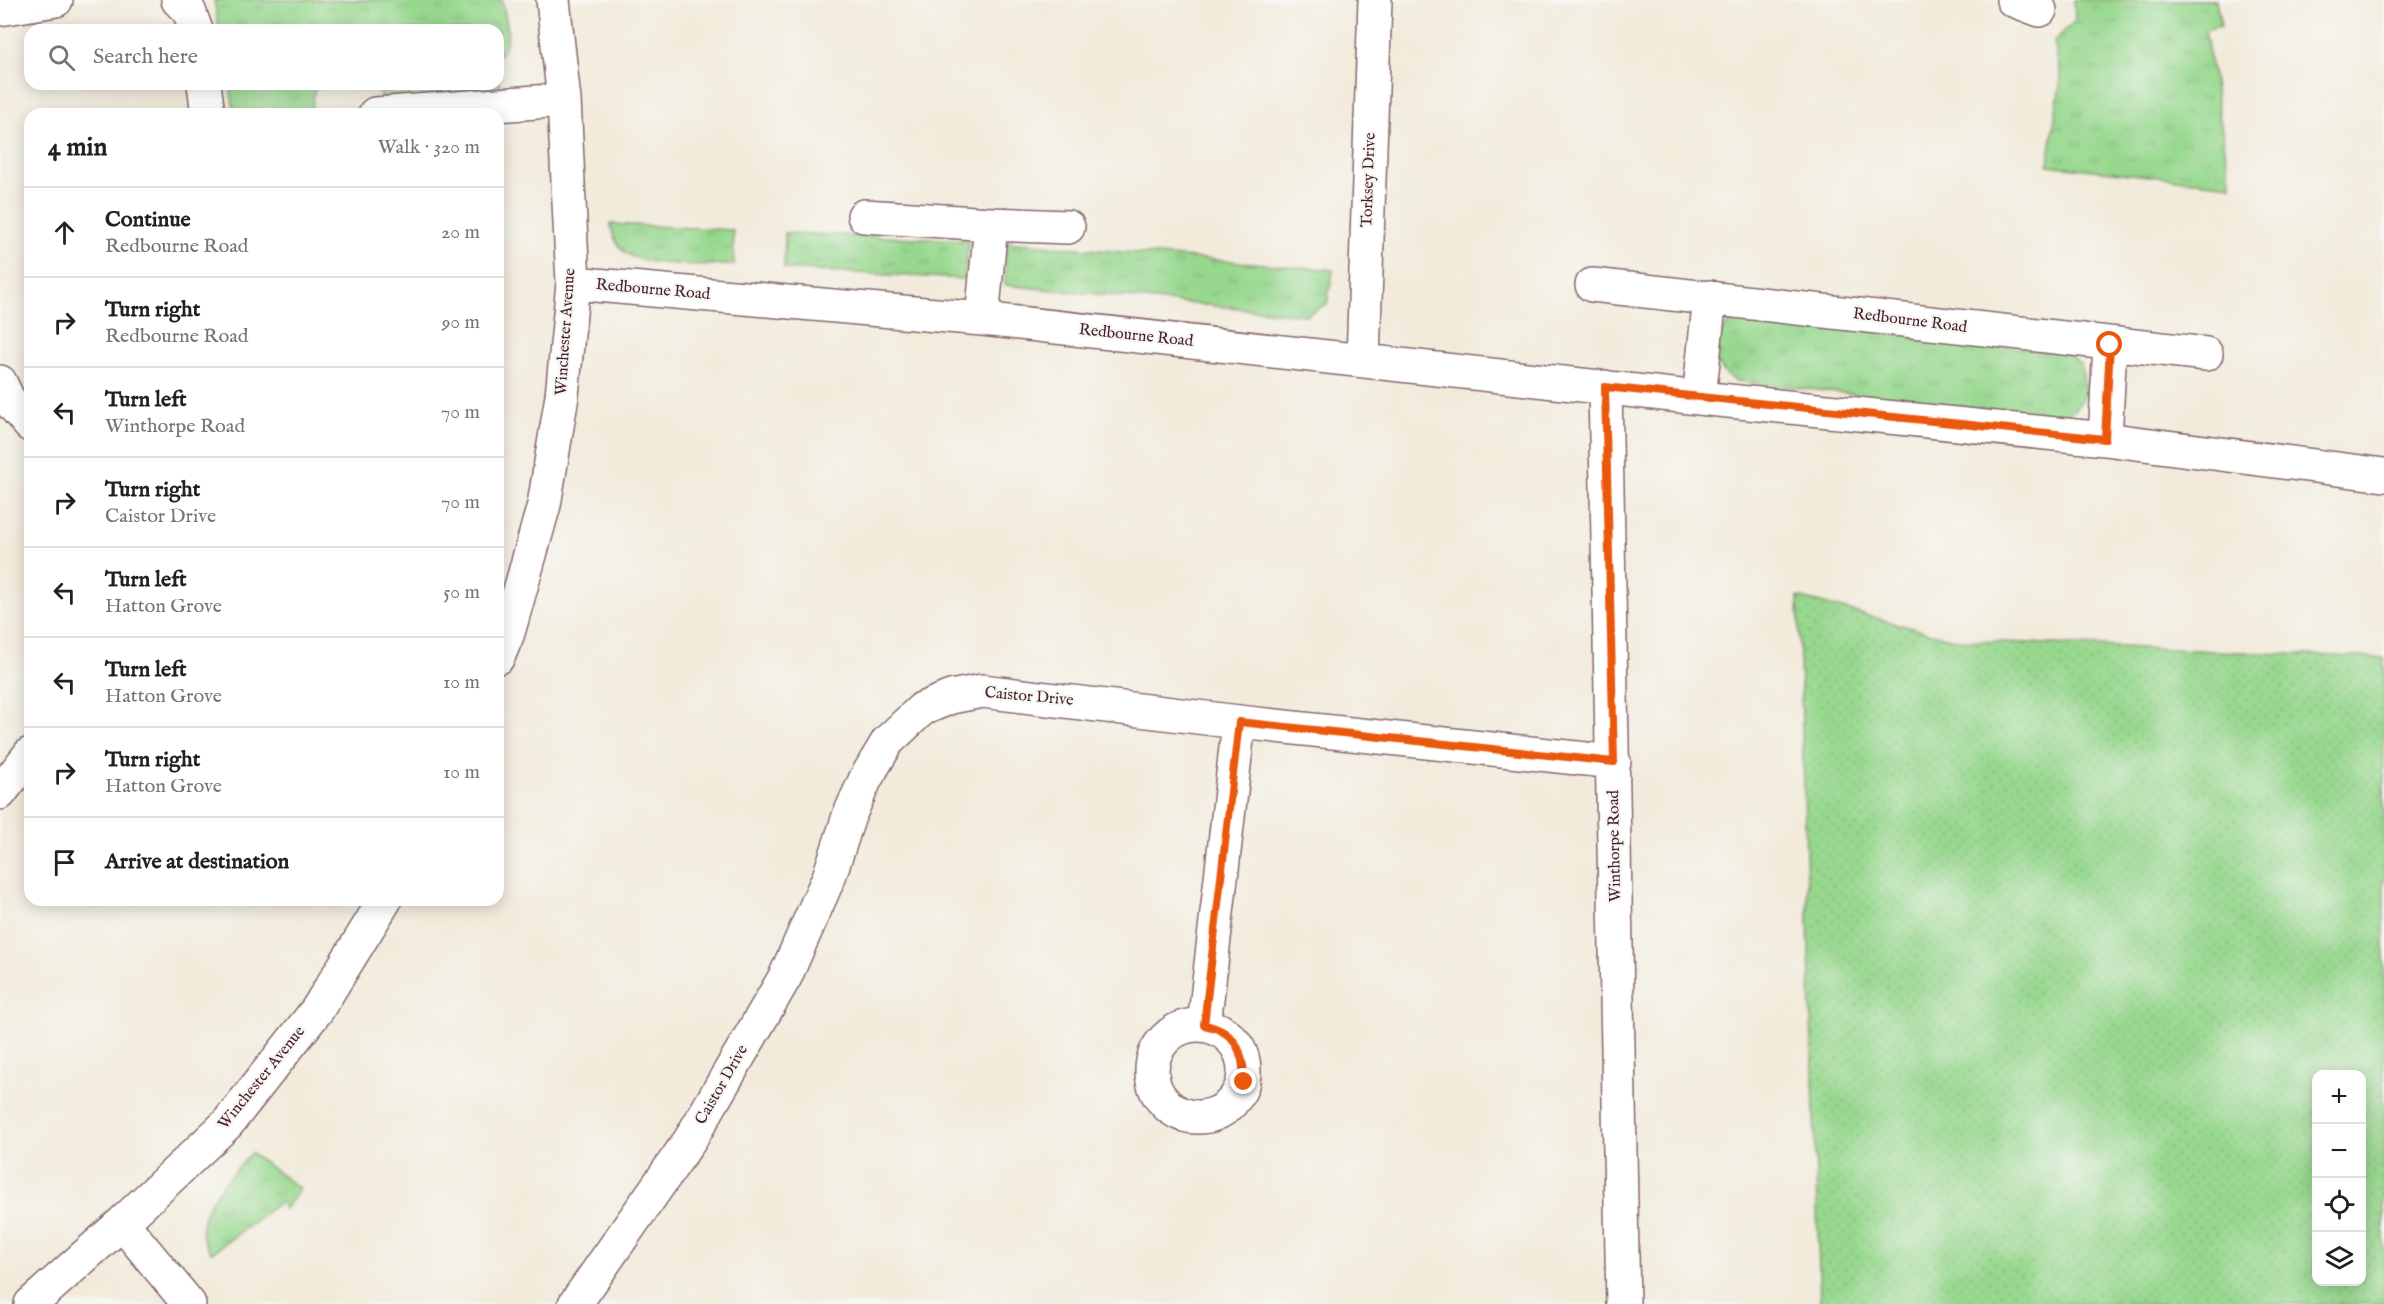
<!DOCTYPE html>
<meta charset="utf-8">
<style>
:root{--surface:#fff;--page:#f6f6f6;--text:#202124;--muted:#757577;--line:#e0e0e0}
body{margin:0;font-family:"IM FELL English",serif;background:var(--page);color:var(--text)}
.controls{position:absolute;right:18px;bottom:18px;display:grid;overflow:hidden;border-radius:12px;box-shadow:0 3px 15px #0003}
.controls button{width:54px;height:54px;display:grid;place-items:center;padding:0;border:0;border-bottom:2px solid var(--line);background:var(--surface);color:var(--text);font:30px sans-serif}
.stop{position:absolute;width:18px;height:18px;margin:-14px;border:4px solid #ea580c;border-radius:50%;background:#fff}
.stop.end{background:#ea580c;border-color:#fff;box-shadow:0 2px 6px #0008}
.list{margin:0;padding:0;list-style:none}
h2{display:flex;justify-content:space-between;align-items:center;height:78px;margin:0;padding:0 24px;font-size:26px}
h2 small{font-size:20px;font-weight:400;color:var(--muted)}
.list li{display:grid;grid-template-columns:39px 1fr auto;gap:18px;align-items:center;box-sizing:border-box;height:90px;padding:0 24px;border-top:2px solid var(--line)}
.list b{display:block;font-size:22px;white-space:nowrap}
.list p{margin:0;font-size:20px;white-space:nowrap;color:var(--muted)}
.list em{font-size:20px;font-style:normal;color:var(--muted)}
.icon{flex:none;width:33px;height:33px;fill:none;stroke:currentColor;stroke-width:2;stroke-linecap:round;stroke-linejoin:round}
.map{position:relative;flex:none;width:2384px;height:1304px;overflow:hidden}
.search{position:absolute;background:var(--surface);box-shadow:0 3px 15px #0003;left:24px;top:24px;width:480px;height:66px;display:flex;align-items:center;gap:15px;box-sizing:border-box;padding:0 21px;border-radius:18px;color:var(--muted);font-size:22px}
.panel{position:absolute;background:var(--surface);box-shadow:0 3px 15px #0003;left:24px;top:108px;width:480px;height:798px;border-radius:18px}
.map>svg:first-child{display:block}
.grass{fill:url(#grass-tufts);stroke:#707c5c;stroke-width:1.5}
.park{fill:url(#park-dots);stroke:#707c5c;stroke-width:1.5;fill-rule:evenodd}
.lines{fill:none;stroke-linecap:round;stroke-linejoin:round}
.minor-casing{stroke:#856669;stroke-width:36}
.minor{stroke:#fff;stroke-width:33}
.route{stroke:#ea580c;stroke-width:8}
.labels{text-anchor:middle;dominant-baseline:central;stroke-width:4.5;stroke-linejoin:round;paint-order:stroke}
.street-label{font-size:16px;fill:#4a1f2b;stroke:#f6f6f2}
</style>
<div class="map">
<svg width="2384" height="1304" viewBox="0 0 2384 1304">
<defs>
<pattern id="grass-tufts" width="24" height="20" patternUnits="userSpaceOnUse" patternTransform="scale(1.5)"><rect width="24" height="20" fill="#97d88e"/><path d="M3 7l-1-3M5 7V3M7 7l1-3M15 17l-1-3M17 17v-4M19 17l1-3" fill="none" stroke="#84b97b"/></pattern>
<pattern id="park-dots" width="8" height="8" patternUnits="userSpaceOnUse" patternTransform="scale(1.5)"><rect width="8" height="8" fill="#97d88e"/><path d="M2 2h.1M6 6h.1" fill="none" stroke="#84b97b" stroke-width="1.8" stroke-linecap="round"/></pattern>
</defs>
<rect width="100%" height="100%" fill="#f6f6f2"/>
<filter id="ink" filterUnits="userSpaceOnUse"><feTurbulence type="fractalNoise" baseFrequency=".0167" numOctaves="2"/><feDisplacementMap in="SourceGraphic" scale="12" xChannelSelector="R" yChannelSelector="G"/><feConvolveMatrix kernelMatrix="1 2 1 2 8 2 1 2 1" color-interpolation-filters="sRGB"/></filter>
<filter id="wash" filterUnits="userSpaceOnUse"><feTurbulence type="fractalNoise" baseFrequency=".008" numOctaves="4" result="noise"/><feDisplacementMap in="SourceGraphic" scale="24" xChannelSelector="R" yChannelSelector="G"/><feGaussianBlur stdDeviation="1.35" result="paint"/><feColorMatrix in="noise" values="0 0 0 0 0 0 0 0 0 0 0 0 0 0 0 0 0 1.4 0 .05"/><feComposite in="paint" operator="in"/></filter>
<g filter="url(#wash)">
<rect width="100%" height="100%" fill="#f2ebdb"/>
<path class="grass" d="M214,0h288c4,20 12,40 -4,56v-26h-279z
M2074,0h142l5,26 -16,4 26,155 -183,-20 13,-87 -7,-37 21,-20z
M498,78l3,11 -117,10 -9,-10 -10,-5h133z
M275,84h45l-6,8 -3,22h-76l-5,-27z
M610,224l123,6 1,35c-28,-1 -87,3 -108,-12 -10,-7 -13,-18 -16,-29z
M785,233l184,7 -5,39 -180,-10z
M1006,242l327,28 -6,34 -21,11 -301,-30z
M1736,319h27l304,34 14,12 5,28c-10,17 -15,23 -36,23l-314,-35c-28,-14 -26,-48 0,-62z
M251,1153l49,36 -15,20 -5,-7 -68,51c-32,-33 19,-76 39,-100z"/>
<path class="park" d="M1798,597l159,43 427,18v646h-564zM2316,1074h46v208h-46z"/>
</g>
<g filter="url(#ink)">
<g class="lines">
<g class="minor-casing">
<path id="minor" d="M178,0l11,11 7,19
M2013,0l27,10
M0,9l56,-9
M204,84l4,30
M375,114l189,-14
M864,216l127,8 -9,95
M991,224l77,3
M573,283l409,36 717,79 406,41 279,36
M1592,285l614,69
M1363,360l12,-360
M0,382l8,17 22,26
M1605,387l18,917
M1699,398l11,-101
M2105,439l5,-94
M498,657l10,-24 36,-128 18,-109 11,-113 -9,-183 -11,-100
M0,793l30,-39
M1204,1025l35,-303
M1152 1071a46 46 0 1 1 92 0a46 46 0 1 1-92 0Z
M122,1223l67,81
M31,1304l91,-81 105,-99 90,-114 68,-110
M575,1304l115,-164 95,-163 44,-100 20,-61 17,-38 22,-37 34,-32 29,-12 31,-6 257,31 375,40"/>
</g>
<use href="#minor" class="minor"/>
</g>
</g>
<g class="lines" filter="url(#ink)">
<path class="route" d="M1244,1082c0,-30 -8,-51 -40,-57l35,-303 375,40 -9,-375 500,52 5,-94"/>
</g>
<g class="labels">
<g class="street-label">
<text transform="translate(1369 180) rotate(-88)">Torksey Drive</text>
<text transform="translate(653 290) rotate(5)">Redbourne Road</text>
<text transform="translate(1910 321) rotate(7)">Redbourne Road</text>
<text transform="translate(566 332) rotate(-86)">Winchester Avenue</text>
<text transform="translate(1136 336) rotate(6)">Redbourne Road</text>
<text transform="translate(1029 697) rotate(5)">Caistor Drive</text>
<text transform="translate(1615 846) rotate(-91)">Winthorpe Road</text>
<text transform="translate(262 1078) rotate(-51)">Winchester Avenue</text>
<text transform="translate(722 1085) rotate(-60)">Caistor Drive</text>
</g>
</g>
</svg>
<div class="controls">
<button>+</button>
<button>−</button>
<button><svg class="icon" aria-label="locate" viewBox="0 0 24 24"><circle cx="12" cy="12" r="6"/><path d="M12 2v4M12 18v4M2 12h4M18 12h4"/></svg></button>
<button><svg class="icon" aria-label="layers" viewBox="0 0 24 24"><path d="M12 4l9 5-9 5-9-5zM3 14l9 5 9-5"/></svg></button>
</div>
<div class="stop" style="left:2110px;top:345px"></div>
<div class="stop end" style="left:1244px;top:1082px"></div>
<div class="search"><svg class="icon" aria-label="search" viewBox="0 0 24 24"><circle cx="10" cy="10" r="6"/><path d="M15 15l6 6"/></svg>Search here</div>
<section class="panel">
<h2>4 min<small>Walk · 320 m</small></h2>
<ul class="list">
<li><svg class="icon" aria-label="ahead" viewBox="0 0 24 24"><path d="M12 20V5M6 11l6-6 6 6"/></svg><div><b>Continue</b><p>Redbourne Road</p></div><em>20 m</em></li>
<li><svg class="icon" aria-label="right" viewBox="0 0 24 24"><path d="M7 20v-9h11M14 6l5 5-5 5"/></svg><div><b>Turn right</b><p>Redbourne Road</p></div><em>90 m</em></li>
<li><svg class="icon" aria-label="left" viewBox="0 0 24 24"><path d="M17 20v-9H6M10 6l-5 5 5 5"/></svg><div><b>Turn left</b><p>Winthorpe Road</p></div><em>70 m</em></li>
<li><svg class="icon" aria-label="right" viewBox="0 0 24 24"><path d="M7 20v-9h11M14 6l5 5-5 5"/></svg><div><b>Turn right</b><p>Caistor Drive</p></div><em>70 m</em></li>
<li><svg class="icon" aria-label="left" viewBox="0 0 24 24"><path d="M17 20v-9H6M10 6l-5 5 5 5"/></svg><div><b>Turn left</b><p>Hatton Grove</p></div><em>50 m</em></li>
<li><svg class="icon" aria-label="left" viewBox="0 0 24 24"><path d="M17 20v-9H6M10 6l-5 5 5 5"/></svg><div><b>Turn left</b><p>Hatton Grove</p></div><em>10 m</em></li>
<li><svg class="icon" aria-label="right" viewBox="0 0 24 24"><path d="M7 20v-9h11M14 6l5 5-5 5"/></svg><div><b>Turn right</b><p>Hatton Grove</p></div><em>10 m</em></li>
<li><svg class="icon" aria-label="arrive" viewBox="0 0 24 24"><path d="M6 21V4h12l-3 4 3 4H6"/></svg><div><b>Arrive at destination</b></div></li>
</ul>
</section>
</div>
